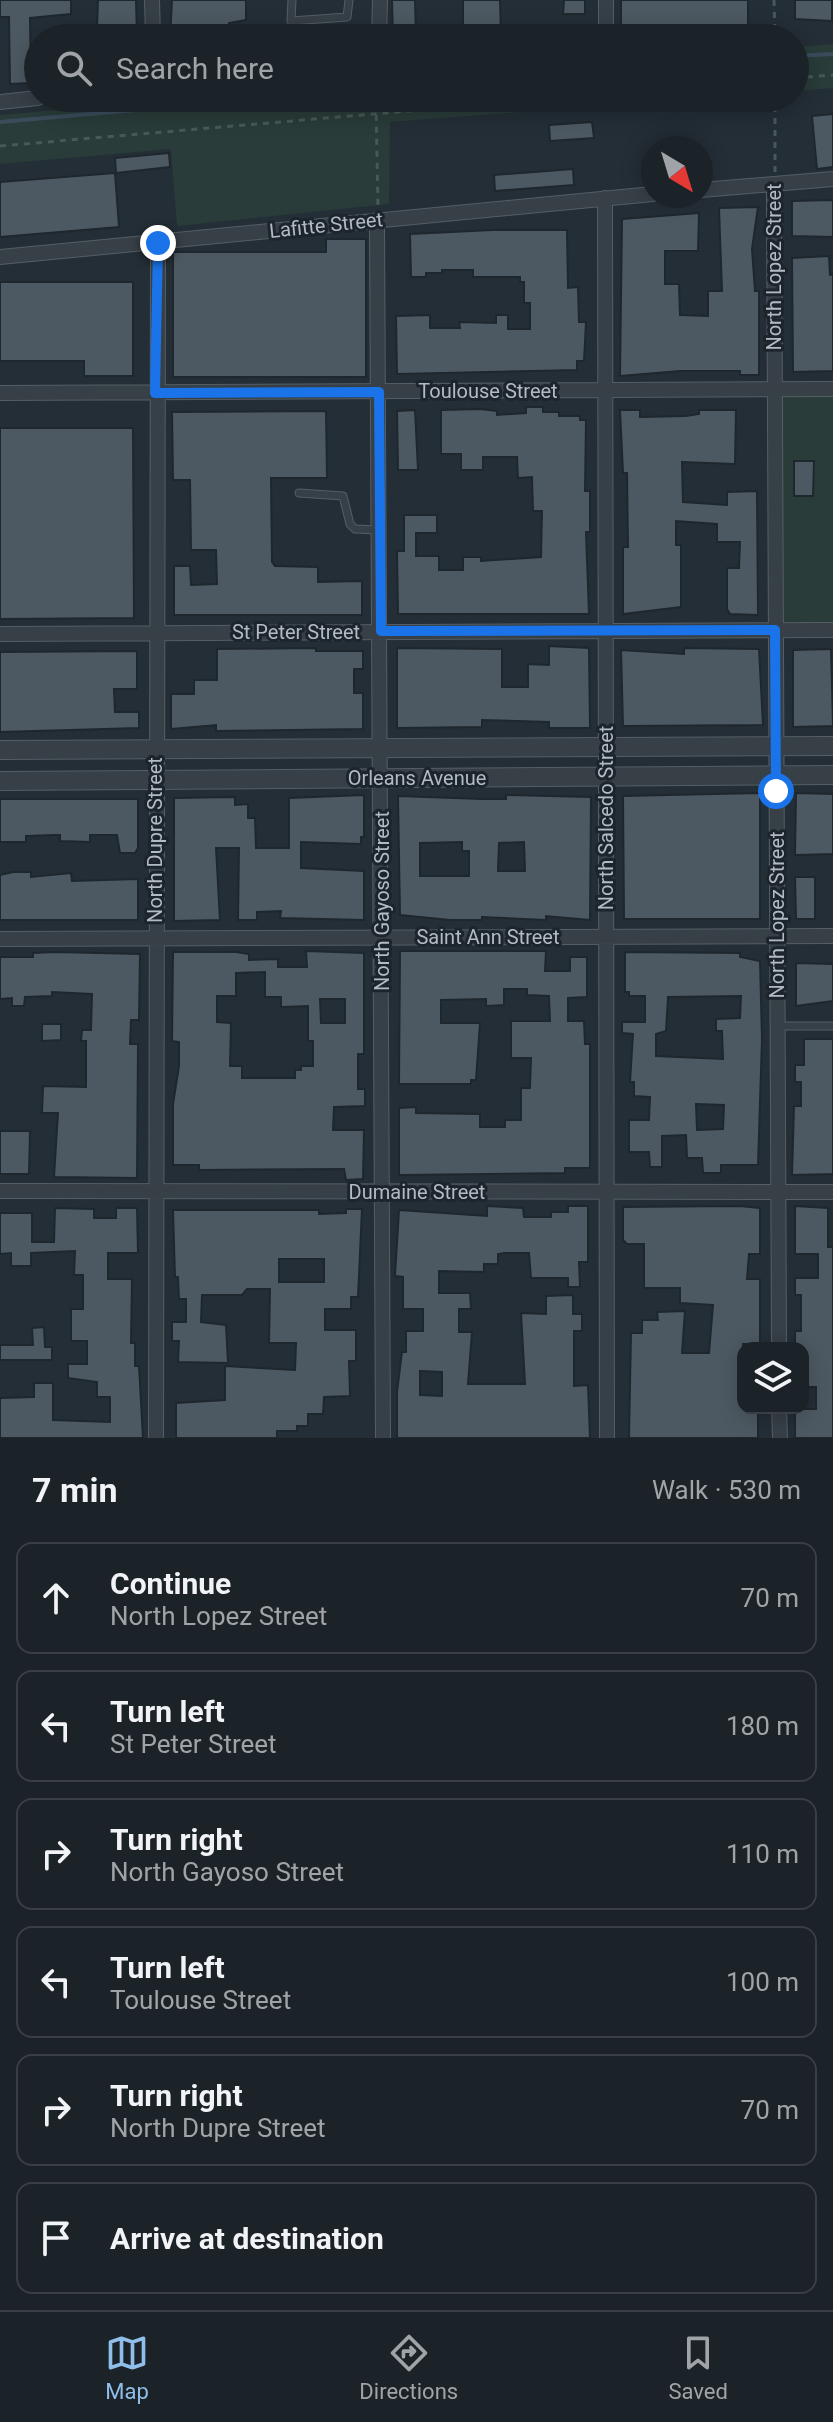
<!DOCTYPE html>
<meta charset="utf-8">
<style>
body{margin:0;font-family:Roboto,sans-serif;background:#282f34;color:#f1f3f6}
.controls{position:absolute;right:24px;bottom:24px;display:grid;overflow:hidden;border-radius:16px;box-shadow:0 4px 20px #0003}
.controls button{width:72px;height:72px;display:grid;place-items:center;padding:0;border:0;border-bottom:2px solid #393f45;background:#1b2228;color:#f1f3f6;font:40px sans-serif}
.compass{position:absolute;left:641px;top:136px;width:72px;height:72px;border-radius:50%;background:#1b2228;box-shadow:0 4px 20px #0003;rotate:142deg}
.stop{position:absolute;width:24px;height:24px;margin:-18px;border:6px solid #1a73e8;border-radius:50%;background:#fff}
.stop.end{background:#1a73e8;border-color:#fff;box-shadow:0 2px 8px #0008}
.list{margin:0;padding:0;list-style:none}
h2{display:flex;justify-content:space-between;align-items:center;height:104px;margin:0;padding:0 32px;font-size:34px}
h2 small{font-size:26px;font-weight:400;color:#a0a4a8}
.list li{display:grid;grid-template-columns:52px 1fr auto;gap:24px;align-items:center;box-sizing:border-box;height:112px;margin:0 16px 16px;padding:0 16px;border:2px solid #393f45;border-radius:16px}
.list b{display:block;font-size:30px;white-space:nowrap}
.list p{margin:0;font-size:26px;white-space:nowrap;color:#a0a4a8}
.list em{font-size:26px;font-style:normal;color:#a0a4a8}
.icon{flex:none;width:44px;height:44px;fill:none;stroke:currentColor;stroke-width:2;stroke-linecap:round;stroke-linejoin:round}
.map{position:relative;flex:none;width:833px;height:1438px;overflow:hidden}
.search{position:absolute;background:#1b2228;box-shadow:0 4px 20px #0003;left:24px;right:24px;top:24px;height:88px;display:flex;align-items:center;gap:20px;box-sizing:border-box;padding:0 28px;border-radius:44px;color:#a0a4a8;font-size:30px}
.sheet{height:872px;background:#1b2228}
nav{display:flex;justify-content:space-around;align-items:center;box-sizing:border-box;height:112px;border-top:2px solid #393f45;background:#1b2228;font-size:22px;color:#a0a4a8}
nav a{display:grid;justify-items:center;gap:4px}
nav .on{color:#90beea}
.map>svg:first-child{display:block}
.green{fill:#293c39}
.lines{fill:none;stroke-linecap:round;stroke-linejoin:round}
.stream{stroke:#3a4c5c;stroke-width:4}
.building{fill:#4d5962;stroke:#1f272e;stroke-width:2;fill-rule:evenodd}
.service-casing{stroke:#555e65;stroke-width:9}
.minor-casing{stroke:#555e65;stroke-width:16}
.tertiary-casing{stroke:#555e65;stroke-width:20}
.path{stroke:#475958;stroke-width:3;stroke-dasharray:6 6;stroke-linecap:butt}
.service{stroke:#374047;stroke-width:7}
.minor{stroke:#374047;stroke-width:14}
.tertiary{stroke:#374047;stroke-width:18}
.route{stroke:#1a73e8;stroke-width:10}
.labels{text-anchor:middle;dominant-baseline:central;stroke-width:6;stroke-linejoin:round;paint-order:stroke}
.street-label{font-size:20px;fill:#b2bbc3;stroke:#1d252c}
</style>
<div class="map">
<svg width="833" height="1438" viewBox="0 0 833 1438">
<rect width="100%" height="100%" fill="#242e36"/>
<!-- green -->
<path class="green" d="M 833,44 L 833,88 L 795,91 L 795,47 Z
M 198,98 L 704,98 L 390,122 L 389,204 L 177,226 L 171,149 L 0,164 L 0,115 Z
M 833,389 L 833,630 L 775,630 L 774,390 Z"/>
<g class="lines">
<!-- stream -->
<path class="stream" d="M 795,56 L 833,54
M 0,122 L 270,98"/>
</g>
<!-- building -->
<path class="building" d="M 0,0 L 71,0 L 71,14 L 30,18 L 31,83 L 10,84 L 9,17 L 0,17 Z
M 98,0 L 136,0 L 137,38 L 115,38 L 115,29 L 97,28 Z
M 172,0 L 246,0 L 246,20 L 229,23 L 229,28 L 209,28 L 209,38 L 170,38 Z
M 392,0 L 415,0 L 416,38 L 393,38 Z
M 463,0 L 500,0 L 501,38 L 481,38 L 481,28 L 463,28 Z
M 564,0 L 585,0 L 585,14 L 563,14 Z
M 621,0 L 748,0 L 748,27 L 728,27 L 728,36 L 663,34 L 663,38 L 621,38 Z
M 795,0 L 832,0 L 832,21 L 795,19 Z
M 833,114 L 833,167 L 817,169 L 812,116 Z
M 592,122 L 594,138 L 550,141 L 549,125 Z
M 169,153 L 170,167 L 116,173 L 115,158 Z
M 573,169 L 574,185 L 495,191 L 494,175 Z
M 115,173 L 119,227 L 0,237 L 0,182 Z
M 833,200 L 833,237 L 792,236 L 792,201 Z
M 758,207 L 752,249 L 755,291 L 759,291 L 759,375 L 740,375 L 740,371 L 680,371 L 620,376 L 622,219 L 699,213 L 698,251 L 665,251 L 665,284 L 679,284 L 680,315 L 708,316 L 708,291 L 722,291 L 719,208 Z
M 493,230 L 567,230 L 568,288 L 578,287 L 579,322 L 586,322 L 584,361 L 577,361 L 577,370 L 397,374 L 396,316 L 430,315 L 430,328 L 460,328 L 459,322 L 496,323 L 496,315 L 508,315 L 508,329 L 530,329 L 530,303 L 524,303 L 524,282 L 520,282 L 520,277 L 473,277 L 473,270 L 442,270 L 442,273 L 426,273 L 426,277 L 411,277 L 410,234 Z
M 326,239 L 366,239 L 366,377 L 173,377 L 173,252 L 326,252 Z
M 829,256 L 830,275 L 833,274 L 833,371 L 793,372 L 792,258 Z
M 0,282 L 133,282 L 133,376 L 84,376 L 84,361 L 0,361 Z
M 526,407 L 543,407 L 543,412 L 559,412 L 559,416 L 580,416 L 580,420 L 586,420 L 585,491 L 590,491 L 590,532 L 586,532 L 589,614 L 398,614 L 397,551 L 404,551 L 404,515 L 437,515 L 437,533 L 416,533 L 416,556 L 439,556 L 439,570 L 463,570 L 463,557 L 481,557 L 481,561 L 541,557 L 542,511 L 533,511 L 532,477 L 518,478 L 517,457 L 483,457 L 483,470 L 461,470 L 461,454 L 441,454 L 441,410 L 480,409 L 497,411 L 497,415 L 526,413 Z
M 415,410 L 418,470 L 398,470 L 397,411 Z
M 620,410 L 640,410 L 640,417 L 686,416 L 699,414 L 699,410 L 736,410 L 735,464 L 682,462 L 683,502 L 727,505 L 727,492 L 757,491 L 758,615 L 730,614 L 727,609 L 727,568 L 739,568 L 740,542 L 717,542 L 717,524 L 676,521 L 676,545 L 681,545 L 681,607 L 623,614 L 623,547 L 628,547 L 627,473 L 623,473 Z
M 326,411 L 327,478 L 271,478 L 272,562 L 275,566 L 318,567 L 318,582 L 362,581 L 362,615 L 174,615 L 174,566 L 190,566 L 191,585 L 217,584 L 216,550 L 191,550 L 190,480 L 173,480 L 172,412 Z
M 0,428 L 133,428 L 134,618 L 0,619 Z
M 794,461 L 814,461 L 813,496 L 794,496 Z
M 549,646 L 589,648 L 590,728 L 549,728 L 549,722 L 482,720 L 482,727 L 397,728 L 397,648 L 502,649 L 502,687 L 528,687 L 528,664 L 549,665 Z
M 316,648 L 316,651 L 363,651 L 363,669 L 354,669 L 354,693 L 363,693 L 363,729 L 216,731 L 216,725 L 171,729 L 171,694 L 194,694 L 194,680 L 217,680 L 217,649 Z
M 684,648 L 759,649 L 763,725 L 623,726 L 621,650 L 684,654 Z
M 831,649 L 833,726 L 793,727 L 793,650 Z
M 137,651 L 137,689 L 114,689 L 115,712 L 139,712 L 139,728 L 0,732 L 0,652 Z
M 760,793 L 760,919 L 624,919 L 623,796 Z
M 796,793 L 833,794 L 833,854 L 795,855 Z
M 364,795 L 364,837 L 361,837 L 361,844 L 301,842 L 301,868 L 364,871 L 364,920 L 280,918 L 281,911 L 257,912 L 257,920 L 238,920 L 239,848 L 216,848 L 220,920 L 174,921 L 174,798 L 235,797 L 235,805 L 248,804 L 248,818 L 255,818 L 256,848 L 289,848 L 289,798 Z
M 506,795 L 591,797 L 590,920 L 546,916 L 546,920 L 482,917 L 482,920 L 450,920 L 400,915 L 398,796 L 481,799 L 506,799 ZM 462,842 L 462,851 L 469,851 L 469,876 L 420,876 L 420,843 ZM 524,842 L 525,871 L 498,871 L 499,843 Z
M 0,799 L 138,799 L 138,848 L 135,853 L 120,853 L 117,835 L 90,835 L 90,842 L 60,841 L 60,835 L 55,835 L 26,836 L 26,842 L 0,842 Z
M 13,872 L 31,872 L 31,877 L 71,873 L 72,881 L 138,879 L 138,920 L 0,920 L 0,875 Z
M 795,877 L 815,877 L 815,919 L 796,919 Z
M 306,951 L 364,953 L 364,1054 L 358,1054 L 358,1089 L 365,1089 L 365,1106 L 334,1107 L 333,1130 L 364,1130 L 363,1179 L 346,1180 L 344,1169 L 199,1170 L 199,1165 L 173,1165 L 173,1104 L 179,1066 L 179,1042 L 172,1041 L 173,952 L 236,952 L 249,954 L 249,960 L 278,959 L 278,967 L 307,967 ZM 265,972 L 265,997 L 281,997 L 281,1007 L 308,1006 L 308,1041 L 313,1041 L 313,1066 L 301,1066 L 301,1070 L 295,1070 L 295,1078 L 242,1078 L 242,1066 L 230,1066 L 231,1023 L 217,1022 L 217,996 L 236,996 L 236,973 ZM 320,999 L 345,999 L 345,1023 L 321,1023 Z
M 400,951 L 546,951 L 545,971 L 570,971 L 570,957 L 587,957 L 587,997 L 568,998 L 568,1021 L 584,1021 L 585,1044 L 590,1044 L 590,1168 L 565,1168 L 565,1173 L 399,1175 L 399,1108 L 416,1107 L 416,1113 L 480,1114 L 480,1127 L 505,1127 L 505,1120 L 521,1120 L 521,1088 L 530,1088 L 531,1058 L 511,1058 L 511,1021 L 550,1021 L 549,996 L 527,995 L 527,989 L 504,989 L 504,1005 L 486,1006 L 486,999 L 441,1000 L 441,1023 L 480,1023 L 476,1080 L 471,1080 L 471,1084 L 399,1084 Z
M 54,952 L 140,954 L 139,1020 L 131,1020 L 130,1044 L 138,1044 L 137,1178 L 54,1177 L 58,1113 L 42,1113 L 43,1086 L 86,1087 L 86,1041 L 81,1041 L 82,1030 L 91,1030 L 92,994 L 52,992 L 52,996 L 25,997 L 24,1006 L 12,1006 L 12,998 L 0,999 L 0,957 L 33,957 L 33,953 Z
M 625,952 L 740,953 L 740,957 L 760,961 L 762,1039 L 758,1165 L 721,1165 L 721,1173 L 703,1173 L 702,1158 L 687,1158 L 686,1135 L 662,1136 L 662,1167 L 650,1167 L 649,1152 L 629,1152 L 629,1120 L 649,1120 L 650,1097 L 634,1096 L 634,1082 L 630,1082 L 633,1034 L 622,1033 L 622,1022 L 645,1022 L 645,996 L 629,996 L 629,992 L 625,992 ZM 741,996 L 740,1018 L 716,1019 L 716,1031 L 722,1031 L 723,1059 L 656,1056 L 656,1034 L 666,1031 L 668,997 ZM 696,1104 L 724,1105 L 723,1129 L 697,1130 Z
M 796,963 L 833,964 L 833,1001 L 796,1006 Z
M 42,1024 L 61,1024 L 61,1040 L 42,1041 Z
M 804,1039 L 833,1039 L 833,1174 L 792,1175 L 794,1106 L 801,1106 L 801,1082 L 795,1082 L 795,1065 L 804,1065 Z
M 0,1131 L 30,1131 L 29,1174 L 0,1174 Z
M 487,1206 L 523,1208 L 524,1217 L 551,1217 L 551,1212 L 568,1212 L 568,1206 L 588,1206 L 588,1262 L 579,1262 L 580,1287 L 568,1287 L 568,1278 L 531,1278 L 529,1253 L 504,1253 L 498,1254 L 498,1264 L 484,1264 L 484,1272 L 439,1271 L 439,1293 L 470,1293 L 471,1309 L 459,1309 L 459,1332 L 472,1332 L 468,1384 L 525,1384 L 521,1313 L 546,1314 L 546,1296 L 573,1295 L 573,1314 L 582,1314 L 582,1331 L 574,1331 L 574,1386 L 588,1385 L 590,1438 L 397,1438 L 397,1392 L 402,1352 L 406,1352 L 406,1331 L 423,1331 L 423,1309 L 403,1309 L 403,1277 L 395,1276 L 399,1210 L 487,1216 ZM 420,1371 L 442,1372 L 442,1396 L 420,1395 Z
M 739,1206 L 760,1208 L 760,1254 L 749,1254 L 747,1279 L 760,1279 L 760,1344 L 743,1344 L 743,1408 L 758,1408 L 758,1438 L 629,1438 L 631,1333 L 642,1333 L 642,1320 L 658,1320 L 657,1312 L 685,1311 L 682,1353 L 709,1353 L 713,1305 L 680,1303 L 680,1288 L 644,1288 L 644,1244 L 627,1244 L 623,1240 L 623,1207 Z
M 795,1206 L 828,1208 L 828,1247 L 833,1247 L 833,1438 L 795,1438 L 795,1409 L 816,1409 L 816,1387 L 803,1387 L 803,1348 L 795,1348 L 795,1331 L 801,1331 L 801,1295 L 795,1295 L 795,1278 L 818,1278 L 818,1254 L 795,1254 Z
M 55,1208 L 94,1209 L 94,1218 L 116,1218 L 116,1208 L 137,1208 L 138,1253 L 108,1253 L 108,1279 L 132,1279 L 131,1343 L 135,1343 L 135,1366 L 139,1366 L 143,1438 L 0,1438 L 0,1398 L 34,1397 L 34,1383 L 53,1383 L 53,1420 L 110,1422 L 110,1397 L 97,1397 L 97,1382 L 68,1378 L 68,1364 L 87,1364 L 87,1341 L 71,1341 L 71,1309 L 83,1309 L 83,1275 L 74,1275 L 75,1251 L 31,1253 L 31,1266 L 11,1266 L 11,1253 L 0,1254 L 0,1213 L 32,1213 L 32,1242 L 54,1242 Z
M 346,1209 L 362,1209 L 358,1297 L 351,1297 L 351,1309 L 325,1309 L 325,1330 L 356,1330 L 356,1361 L 349,1361 L 350,1396 L 324,1397 L 323,1414 L 308,1414 L 308,1426 L 297,1426 L 297,1431 L 277,1431 L 277,1438 L 176,1438 L 176,1403 L 225,1400 L 225,1366 L 295,1370 L 296,1343 L 269,1343 L 270,1289 L 247,1289 L 242,1295 L 202,1295 L 201,1322 L 226,1325 L 228,1363 L 178,1362 L 179,1341 L 172,1341 L 172,1322 L 186,1322 L 186,1299 L 179,1299 L 178,1277 L 175,1277 L 173,1210 L 319,1210 L 319,1214 L 346,1213 ZM 279,1259 L 324,1259 L 324,1282 L 279,1282 Z
M 44,1327 L 45,1347 L 52,1347 L 52,1360 L 0,1360 L 0,1345 L 33,1345 L 32,1328 Z"/>
<g class="lines">
<defs>
<path id="service" d="M 292,0 L 291,21 L 347,17 L 349,0
M 299,493 L 343,496 L 350,524 L 355,529 L 378,530
M 777,1026 L 833,1026"/>
<path id="minor" d="M 152,0 L 153,38
M 606,0 L 606,38
M 379,38 L 380,0
M 0,102 L 38,98
M 774,184 L 779,1348
M 701,190 L 833,179
M 605,198 L 607,1438
M 377,220 L 383,1438
M 0,257 L 653,194
M 0,393 L 833,389
M 0,634 L 833,630
M 0,939 L 833,936
M 0,1191 L 833,1192
M 779,1408 L 780,1438
M 156,1438 L 158,243"/>
<path id="tertiary" d="M 0,750 L 833,746
M 0,781 L 833,775"/>
</defs>
<!-- service casing -->
<use href="#service" class="service-casing"/>
<!-- minor casing -->
<use href="#minor" class="minor-casing"/>
<!-- tertiary casing -->
<use href="#tertiary" class="tertiary-casing"/>
<!-- path -->
<path class="path" d="M 774,0 L 775,38
M 795,78 L 833,75
M 358,98 L 359,106 L 376,104 L 378,208
M 0,146 L 560,98
M 775,172 L 775,98"/>
<!-- service -->
<use href="#service" class="service"/>
<!-- minor -->
<use href="#minor" class="minor"/>
<!-- tertiary -->
<use href="#tertiary" class="tertiary"/>
</g>
<g class="lines">
<!-- route -->
<path class="route" d="M 158,243 L 155,393 L 379,392 L 381,631 L 775,630 L 776,791"/>
</g>
<g class="labels">
<!-- street labels -->
<g class="street-label">
<text transform="translate(326 225) rotate(-6)">Lafitte Street</text>
<text transform="translate(774 267) rotate(-90)">North Lopez Street</text>
<text x="488" y="391">Toulouse Street</text>
<text x="296" y="632">St Peter Street</text>
<text x="417" y="778">Orleans Avenue</text>
<text transform="translate(606 818) rotate(-90)">North Salcedo Street</text>
<text transform="translate(155 840) rotate(-90)">North Dupre Street</text>
<text transform="translate(382 901) rotate(-90)">North Gayoso Street</text>
<text transform="translate(777 915) rotate(-90)">North Lopez Street</text>
<text x="488" y="937">Saint Ann Street</text>
<text x="417" y="1192">Dumaine Street</text>
</g>
</g>
</svg>
<div class="controls">
<button><svg class="icon" aria-label="layers" viewBox="0 0 24 24"><path d="M12 4l9 5-9 5-9-5zM3 14l9 5 9-5"/></svg></button>
</div>
<svg class="compass" viewBox="-18 -18 36 36"><path d="M0-13l5 13h-10z" fill="#e53935"/><path d="M0 13l5-13h-10z" fill="#a0a4a8"/></svg>
<div class="stop" style="left:776px;top:791px"></div>
<div class="stop end" style="left:158px;top:243px"></div>
<div class="search"><svg class="icon" aria-label="search" viewBox="0 0 24 24"><circle cx="10" cy="10" r="6"/><path d="M15 15l6 6"/></svg>Search here</div>
</div>
<section class="sheet">
<h2>7 min<small>Walk · 530 m</small></h2>
<ul class="list">
<li><svg class="icon" aria-label="ahead" viewBox="0 0 24 24"><path d="M12 20V5M6 11l6-6 6 6"/></svg><div><b>Continue</b><p>North Lopez Street</p></div><em>70 m</em></li>
<li><svg class="icon" aria-label="left" viewBox="0 0 24 24"><path d="M17 20v-9H6M10 6l-5 5 5 5"/></svg><div><b>Turn left</b><p>St Peter Street</p></div><em>180 m</em></li>
<li><svg class="icon" aria-label="right" viewBox="0 0 24 24"><path d="M7 20v-9h11M14 6l5 5-5 5"/></svg><div><b>Turn right</b><p>North Gayoso Street</p></div><em>110 m</em></li>
<li><svg class="icon" aria-label="left" viewBox="0 0 24 24"><path d="M17 20v-9H6M10 6l-5 5 5 5"/></svg><div><b>Turn left</b><p>Toulouse Street</p></div><em>100 m</em></li>
<li><svg class="icon" aria-label="right" viewBox="0 0 24 24"><path d="M7 20v-9h11M14 6l5 5-5 5"/></svg><div><b>Turn right</b><p>North Dupre Street</p></div><em>70 m</em></li>
<li><svg class="icon" aria-label="arrive" viewBox="0 0 24 24"><path d="M6 21V4h12l-3 4 3 4H6"/></svg><div><b>Arrive at destination</b></div></li>
</ul>
</section>
<nav>
<a class="on"><svg class="icon" aria-label="map" viewBox="0 0 24 24"><path d="M3 6l6-2 6 2 6-2v14l-6 2-6-2-6 2zM9 4v14M15 6v14"/></svg>Map</a>
<a><svg class="icon" aria-label="directions" viewBox="0 0 24 24"><path d="M12 3l9 9-9 9-9-9zM9 14v-3h6M13 9l2 2-2 2"/></svg>Directions</a>
<a><svg class="icon" aria-label="saved" viewBox="0 0 24 24"><path d="M7 4h10v16l-5-4-5 4z"/></svg>Saved</a>
</nav>
